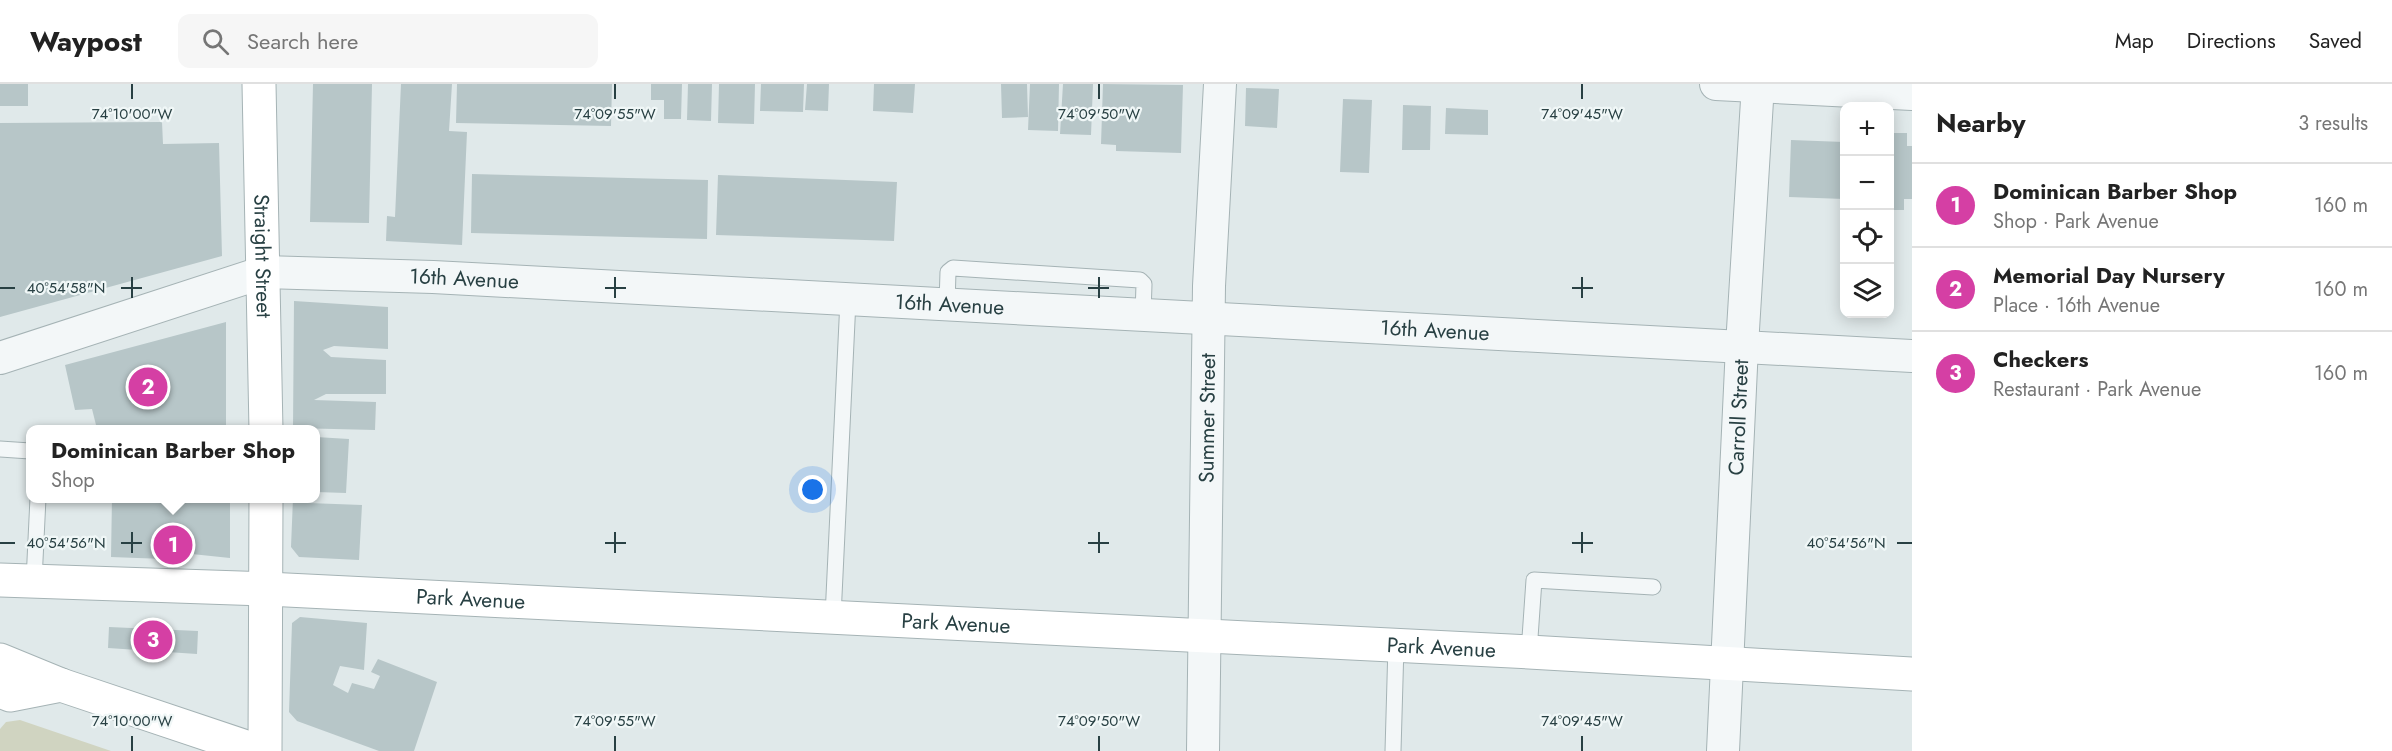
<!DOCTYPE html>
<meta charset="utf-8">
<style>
body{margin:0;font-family:Jost,sans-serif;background:#f6f6f6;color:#222}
.controls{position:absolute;right:18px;top:18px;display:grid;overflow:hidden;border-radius:12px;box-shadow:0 3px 15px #0003}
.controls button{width:54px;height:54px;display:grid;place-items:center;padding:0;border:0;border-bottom:2px solid #e0e0e0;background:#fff;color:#222;font:30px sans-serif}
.you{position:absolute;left:813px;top:406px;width:21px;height:21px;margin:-15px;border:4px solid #fff;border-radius:50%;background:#1a73e8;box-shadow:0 0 0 9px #1a73e833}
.badge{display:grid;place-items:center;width:39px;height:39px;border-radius:50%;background:#d53fa4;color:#fff;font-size:20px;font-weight:700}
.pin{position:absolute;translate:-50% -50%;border:3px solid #fff;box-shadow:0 2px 6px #0006}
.popup{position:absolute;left:26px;top:341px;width:294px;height:78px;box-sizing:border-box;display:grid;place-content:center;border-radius:12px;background:#fff;filter:drop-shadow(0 2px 4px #0005);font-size:20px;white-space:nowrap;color:#767676}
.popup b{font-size:22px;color:#222}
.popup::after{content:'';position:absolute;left:50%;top:100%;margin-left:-12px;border:12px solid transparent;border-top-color:#fff}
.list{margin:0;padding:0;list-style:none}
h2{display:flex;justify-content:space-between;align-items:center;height:78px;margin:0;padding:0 24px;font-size:26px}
h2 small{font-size:20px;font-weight:400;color:#767676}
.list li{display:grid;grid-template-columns:39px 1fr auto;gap:18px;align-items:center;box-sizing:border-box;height:84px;padding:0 24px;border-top:2px solid #e0e0e0}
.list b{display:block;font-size:22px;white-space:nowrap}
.list p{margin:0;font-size:20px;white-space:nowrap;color:#767676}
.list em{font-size:20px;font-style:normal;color:#767676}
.icon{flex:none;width:33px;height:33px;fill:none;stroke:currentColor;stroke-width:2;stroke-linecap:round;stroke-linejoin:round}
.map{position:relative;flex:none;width:1912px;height:667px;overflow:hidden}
header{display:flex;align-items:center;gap:36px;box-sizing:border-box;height:84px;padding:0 30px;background:#fff;border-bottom:2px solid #e0e0e0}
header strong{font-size:28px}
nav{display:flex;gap:33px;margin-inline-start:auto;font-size:21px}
.search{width:420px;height:54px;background:#f6f6f6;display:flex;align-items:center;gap:15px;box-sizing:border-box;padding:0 21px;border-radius:12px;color:#767676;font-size:22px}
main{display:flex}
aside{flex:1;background:#fff}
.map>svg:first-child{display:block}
.green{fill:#d0d4c1}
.building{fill:#b7c6c8}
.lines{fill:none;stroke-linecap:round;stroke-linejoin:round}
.lane-casing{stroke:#a5b3b5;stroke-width:17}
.street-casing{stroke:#a5b3b5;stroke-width:34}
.secondary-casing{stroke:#a5b3b5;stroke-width:35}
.lane{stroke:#f3f7f8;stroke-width:15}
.street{stroke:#f3f7f8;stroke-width:32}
.secondary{stroke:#fff;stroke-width:33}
.ticks{fill:none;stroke:#284043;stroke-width:2}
.labels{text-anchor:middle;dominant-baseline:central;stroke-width:4.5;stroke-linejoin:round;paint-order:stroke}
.street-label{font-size:21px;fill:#284043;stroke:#f0f7f7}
.ticks-label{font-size:15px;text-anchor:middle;fill:#284043;stroke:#f0f7f7;stroke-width:4.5;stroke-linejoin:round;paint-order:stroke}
</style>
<header>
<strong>Waypost</strong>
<div class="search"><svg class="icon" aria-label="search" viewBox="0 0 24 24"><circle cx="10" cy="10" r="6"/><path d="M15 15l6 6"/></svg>Search here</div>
<nav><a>Map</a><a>Directions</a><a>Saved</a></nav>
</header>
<main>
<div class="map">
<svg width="1912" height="667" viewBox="0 0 1912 667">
<rect width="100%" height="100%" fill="#e0e9ea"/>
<!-- green -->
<path class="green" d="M 20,636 L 111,667 L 0,667 L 0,645 L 6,638 Z"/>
<!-- building -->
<path class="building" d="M 0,0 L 28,0 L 28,22 L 0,22 Z
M 313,0 L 372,0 L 369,139 L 310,138 Z
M 401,0 L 452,0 L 449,47 L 467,48 L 462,161 L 386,157 L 387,132 L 395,133 Z
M 457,0 L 612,0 L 611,42 L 456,39 Z
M 651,0 L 682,0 L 681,35 L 664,35 L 664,16 L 651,16 Z
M 688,0 L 712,0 L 711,37 L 687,36 Z
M 719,0 L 755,0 L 754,40 L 718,39 Z
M 761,0 L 804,0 L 803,28 L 760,27 Z
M 807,0 L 829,0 L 828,27 L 805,26 Z
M 874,0 L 915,0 L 913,29 L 873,27 Z
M 1001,0 L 1027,0 L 1028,33 L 1002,34 Z
M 1030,0 L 1059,0 L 1058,47 L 1028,46 Z
M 1063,0 L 1093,0 L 1091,51 L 1060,50 Z
M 1103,0 L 1183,1 L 1181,69 L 1116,67 L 1116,61 L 1101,60 Z
M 1246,4 L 1279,5 L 1277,44 L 1245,42 Z
M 1343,15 L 1372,16 L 1369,89 L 1340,88 Z
M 1403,21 L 1431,22 L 1430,66 L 1402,66 Z
M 1446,24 L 1488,26 L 1488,51 L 1445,50 Z
M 162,38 L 163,60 L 219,59 L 222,172 L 0,233 L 0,39 Z
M 1890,49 L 1907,49 L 1907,62 L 1912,62 L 1912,115 L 1904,115 L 1904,126 L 1890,126 Z
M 1791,56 L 1844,58 L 1844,115 L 1789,113 Z
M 472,90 L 708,96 L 707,155 L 471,149 Z
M 718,91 L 897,98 L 894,157 L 716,151 Z
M 294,217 L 388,223 L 388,265 L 334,262 L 323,266 L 331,273 L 386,276 L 386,310 L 326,310 L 314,316 L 376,318 L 375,346 L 293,344 Z
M 226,238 L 226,346 L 96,341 L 92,325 L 75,326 L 65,281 Z
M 316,353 L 349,355 L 346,409 L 316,408 Z
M 112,414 L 230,414 L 230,474 L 163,467 L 164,475 L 111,473 Z
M 293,414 L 309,414 L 309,419 L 362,421 L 359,476 L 299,473 L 291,463 Z
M 300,533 L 367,539 L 364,586 L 340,582 L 333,601 L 348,609 L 352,599 L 374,605 L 380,592 L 371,588 L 378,575 L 437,598 L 414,667 L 379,667 L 297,637 L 289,628 L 292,539 Z
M 109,543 L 198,547 L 197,570 L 108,564 Z"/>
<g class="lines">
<defs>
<path id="lane" d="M 947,220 L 948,188 L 953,184 L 1140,196 L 1144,200 L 1143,231
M 0,365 L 30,367
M 34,497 L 38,414
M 833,533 L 848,216
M 1529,568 L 1534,496 L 1653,503
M 1393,667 L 1396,561"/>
<g id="street">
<path d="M 1716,0 L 1912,10"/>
<path id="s1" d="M 0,274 L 264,188 L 433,193 L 1912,272"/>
<path id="s2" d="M 1203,667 L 1209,202 L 1220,0"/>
<path id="s3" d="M 1723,667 L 1742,262 L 1758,0"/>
</g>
<g id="secondary">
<path id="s4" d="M 259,0 L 266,346"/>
<path id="s5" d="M 0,496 L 267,505 L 1529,568 L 1912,590"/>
<path d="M 0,576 L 61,601 L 258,667"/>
<path d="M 0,607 L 10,611 L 61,601"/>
<path d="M 265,667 L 266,414"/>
</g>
</defs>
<!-- lane casing -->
<use href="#lane" class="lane-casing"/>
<!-- street casing -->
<use href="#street" class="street-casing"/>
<!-- secondary casing -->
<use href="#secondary" class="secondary-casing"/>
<!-- lane -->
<use href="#lane" class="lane"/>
<!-- street -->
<use href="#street" class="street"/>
<!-- secondary -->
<use href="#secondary" class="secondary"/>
</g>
<!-- ticks -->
<path class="ticks" d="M 132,0 L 132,15M 615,0 L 615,15M 1099,0 L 1099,15M 1582,0 L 1582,15M 132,193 L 132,214M 615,193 L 615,214M 1099,193 L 1099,214M 1582,193 L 1582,214M 0,204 L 15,204M 121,204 L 142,204M 605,204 L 626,204M 1088,204 L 1109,204M 1572,204 L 1593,204M 132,448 L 132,469M 615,448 L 615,469M 1099,448 L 1099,469M 1582,448 L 1582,469M 0,459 L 15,459M 121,459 L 142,459M 605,459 L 626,459M 1088,459 L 1109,459M 1572,459 L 1593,459M 1897,459 L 1912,459M 132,652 L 132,667M 615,652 L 615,667M 1099,652 L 1099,667M 1582,652 L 1582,667"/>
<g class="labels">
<!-- street labels -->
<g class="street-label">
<text stroke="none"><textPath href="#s4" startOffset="172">Straight Street</textPath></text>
<text stroke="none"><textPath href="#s1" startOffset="478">16th Avenue</textPath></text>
<text stroke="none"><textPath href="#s1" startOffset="964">16th Avenue</textPath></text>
<text stroke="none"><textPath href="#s1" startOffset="1450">16th Avenue</textPath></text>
<text stroke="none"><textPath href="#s2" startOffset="333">Summer Street</textPath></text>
<text stroke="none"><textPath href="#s3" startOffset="334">Carroll Street</textPath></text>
<text stroke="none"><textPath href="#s5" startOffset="471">Park Avenue</textPath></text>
<text stroke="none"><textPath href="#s5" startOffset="957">Park Avenue</textPath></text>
<text stroke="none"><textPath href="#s5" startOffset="1443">Park Avenue</textPath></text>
</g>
</g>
<g class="ticks-label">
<text x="132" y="35">74°10'00"W</text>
<text x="615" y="35">74°09'55"W</text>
<text x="1099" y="35">74°09'50"W</text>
<text x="1582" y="35">74°09'45"W</text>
<text x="66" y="209">40°54'58"N</text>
<text x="66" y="464">40°54'56"N</text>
<text x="1846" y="464">40°54'56"N</text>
<text x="132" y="642">74°10'00"W</text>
<text x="615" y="642">74°09'55"W</text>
<text x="1099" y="642">74°09'50"W</text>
<text x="1582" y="642">74°09'45"W</text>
</g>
</svg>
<div class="controls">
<button>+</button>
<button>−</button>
<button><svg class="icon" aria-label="locate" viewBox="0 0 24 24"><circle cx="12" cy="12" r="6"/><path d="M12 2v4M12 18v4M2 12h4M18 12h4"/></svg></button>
<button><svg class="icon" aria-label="layers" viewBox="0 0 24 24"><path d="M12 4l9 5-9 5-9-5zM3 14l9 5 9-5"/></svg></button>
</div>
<div class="you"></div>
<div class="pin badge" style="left:173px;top:461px">1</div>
<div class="popup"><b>Dominican Barber Shop</b>Shop</div>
<div class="pin badge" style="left:148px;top:303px">2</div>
<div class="pin badge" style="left:153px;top:556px">3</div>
</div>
<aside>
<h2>Nearby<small>3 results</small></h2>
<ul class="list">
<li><span class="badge">1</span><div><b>Dominican Barber Shop</b><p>Shop · Park Avenue</p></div><em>160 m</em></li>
<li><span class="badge">2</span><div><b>Memorial Day Nursery</b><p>Place · 16th Avenue</p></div><em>160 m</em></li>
<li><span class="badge">3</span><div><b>Checkers</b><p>Restaurant · Park Avenue</p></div><em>160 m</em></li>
</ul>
</aside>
</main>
